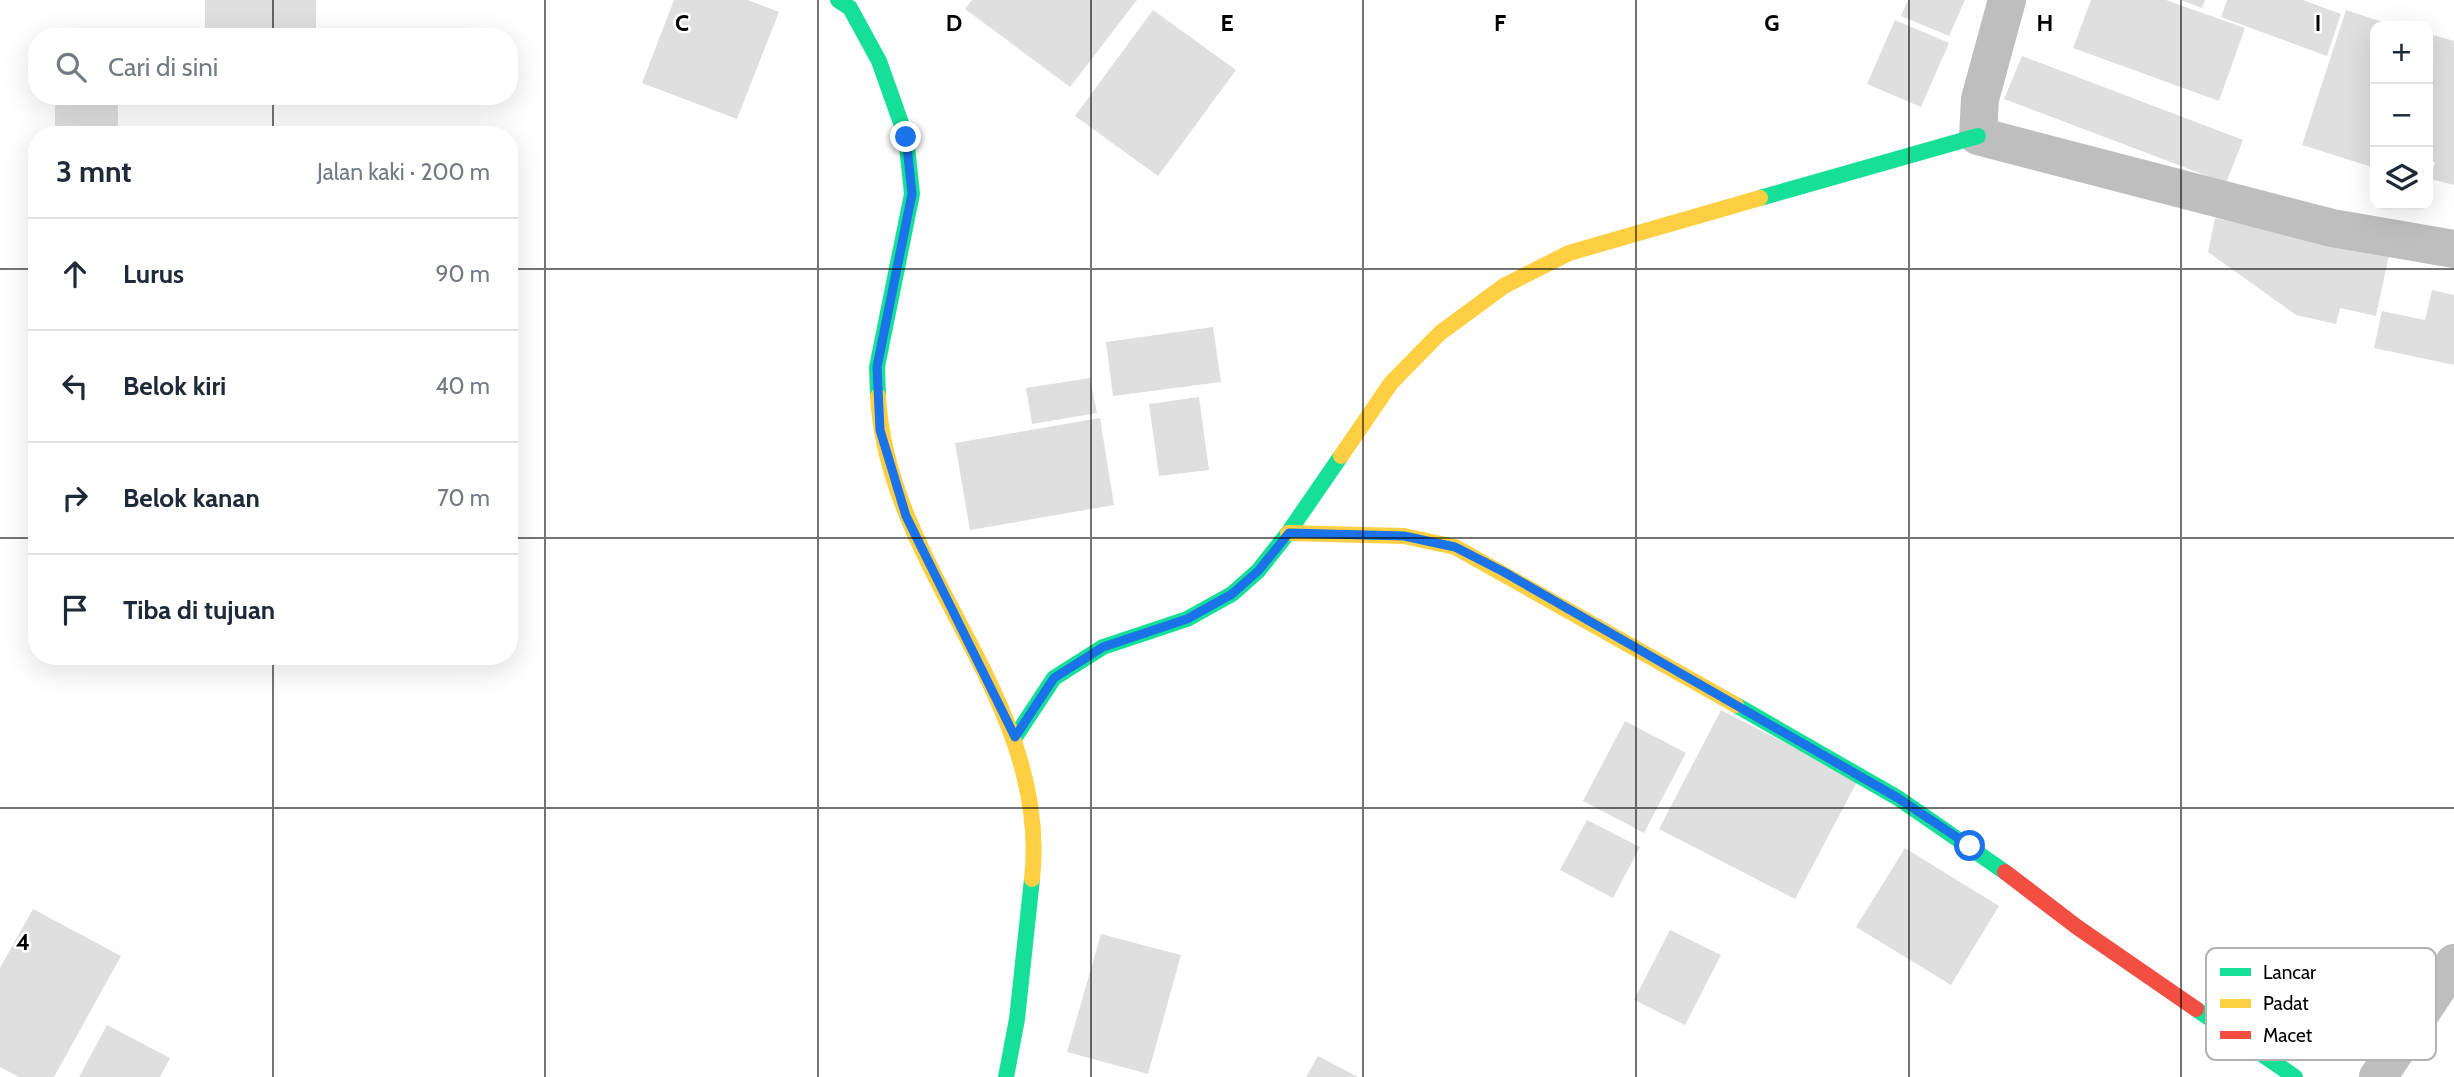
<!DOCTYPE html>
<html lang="id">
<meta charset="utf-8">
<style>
body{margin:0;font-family:Cabin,sans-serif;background:#f2f2f3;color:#1f2937}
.controls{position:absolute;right:21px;top:21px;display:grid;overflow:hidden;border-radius:14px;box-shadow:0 7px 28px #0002}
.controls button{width:63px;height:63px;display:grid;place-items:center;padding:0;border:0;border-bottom:2px solid #e0e1e3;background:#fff;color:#1f2937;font:35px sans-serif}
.stop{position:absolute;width:21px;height:21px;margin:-16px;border:5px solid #1a73e8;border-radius:50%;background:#fff}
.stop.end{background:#1a73e8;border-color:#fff;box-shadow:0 2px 7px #0008}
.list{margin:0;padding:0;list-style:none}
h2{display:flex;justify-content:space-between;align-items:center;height:91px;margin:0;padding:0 28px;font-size:30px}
h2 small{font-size:23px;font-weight:400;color:#747a83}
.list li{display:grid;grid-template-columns:46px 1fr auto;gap:21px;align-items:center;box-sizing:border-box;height:112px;padding:0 28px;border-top:2px solid #e0e1e3}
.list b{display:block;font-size:26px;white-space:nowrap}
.list em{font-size:23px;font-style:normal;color:#747a83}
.icon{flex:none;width:38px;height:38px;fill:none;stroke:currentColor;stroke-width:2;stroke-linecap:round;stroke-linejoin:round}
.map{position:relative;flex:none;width:2454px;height:1077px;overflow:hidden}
.search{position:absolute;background:#fff;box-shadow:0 7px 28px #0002;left:28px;top:28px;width:490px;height:77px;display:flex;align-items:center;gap:18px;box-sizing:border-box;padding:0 24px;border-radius:28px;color:#747a83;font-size:26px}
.panel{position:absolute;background:#fff;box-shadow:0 7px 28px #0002;left:28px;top:126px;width:490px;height:539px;border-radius:28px}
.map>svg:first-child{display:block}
.building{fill:#dfdfdf}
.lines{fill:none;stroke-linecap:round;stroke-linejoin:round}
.street{stroke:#bebebe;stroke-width:38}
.fast{stroke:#16e098;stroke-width:16}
.slow{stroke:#ffcf43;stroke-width:16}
.jam{stroke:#f24e42;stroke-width:16}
.route{stroke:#1a73e8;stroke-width:9}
.grid{fill:none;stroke:#000;stroke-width:2;stroke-opacity:0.55}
.key{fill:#fff;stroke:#b2b2b2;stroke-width:2}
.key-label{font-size:19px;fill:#000}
.grid-label{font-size:23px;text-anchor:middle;font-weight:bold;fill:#000;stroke:#fff;stroke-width:5;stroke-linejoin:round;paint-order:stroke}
</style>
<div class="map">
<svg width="2454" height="1077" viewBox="0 0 2454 1077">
<rect width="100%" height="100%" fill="#fff"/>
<!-- building -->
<path class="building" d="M 205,0 L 316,0 L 316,37 L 205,37 Z
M 674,0 L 748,0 L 779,12 L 737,119 L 642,83 Z
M 972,0 L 1137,0 L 1070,87 L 965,9 Z
M 1908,0 L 1965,0 L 1949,36 L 1901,16 Z
M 2091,0 L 2166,0 L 2245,28 L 2219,101 L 2073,48 Z
M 2181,0 L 2205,0 L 2202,8 Z
M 2227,0 L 2303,0 L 2341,14 L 2327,56 L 2221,17 Z
M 1153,10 L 1236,70 L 1158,176 L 1075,116 Z
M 2346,10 L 2395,26 L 2375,26 L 2375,168 L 2302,145 Z
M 1895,20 L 1949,43 L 1921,107 L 1867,84 Z
M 2433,35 L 2454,41 L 2454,185 L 2431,179 L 2435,162 L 2428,160 L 2428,55 Z
M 2022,56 L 2243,140 L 2226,183 L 2004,99 Z
M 118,103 L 118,135 L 55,135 L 55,105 Z
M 2215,218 L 2389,255 L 2376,316 L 2340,308 L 2336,324 L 2296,315 L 2208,252 Z
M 2432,290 L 2454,295 L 2454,365 L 2374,348 L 2382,311 L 2425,320 Z
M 1213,327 L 1221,382 L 1113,396 L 1106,342 Z
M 1090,378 L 1097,413 L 1032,424 L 1026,388 Z
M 1199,397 L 1209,470 L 1159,476 L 1149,404 Z
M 1100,418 L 1114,505 L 970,530 L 955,443 Z
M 1721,710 L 1858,780 L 1795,899 L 1659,829 Z
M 1625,721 L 1686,753 L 1644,833 L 1583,801 Z
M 1587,820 L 1640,847 L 1613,898 L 1560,870 Z
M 1905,848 L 1999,906 L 1951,985 L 1856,927 Z
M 33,909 L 121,956 L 54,1077 L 19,1077 L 0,1067 L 0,968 Z
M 1670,930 L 1721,955 L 1685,1025 L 1634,1000 Z
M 1101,934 L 1181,955 L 1148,1074 L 1067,1052 Z
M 107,1025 L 170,1058 L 160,1077 L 79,1077 Z
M 1318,1056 L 1358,1077 L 1306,1077 Z"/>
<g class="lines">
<!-- street -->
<path class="street" d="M 2007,0 L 1980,99 L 1978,136 L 2332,228 L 2454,249
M 2378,1077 L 2454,963"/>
<!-- fast -->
<path class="fast" d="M 838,0 L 850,8 L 879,61 L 906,137 L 912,194 L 877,367 L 878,396
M 1760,198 L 1978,136
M 1736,705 L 1898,798 L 2005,872
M 1015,737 L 1054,678 L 1103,647 L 1187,619 L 1232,594 L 1258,571 L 1288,533 L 1341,456
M 2196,1009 L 2295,1077
M 1006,1077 L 1017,1019 L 1032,879"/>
<!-- slow -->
<path class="slow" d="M 878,396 C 887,570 1052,700 1032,879
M 1341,456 L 1391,383 L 1440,333 L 1504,286 L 1569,253 L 1760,198
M 1288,533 L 1404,536 L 1455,547 L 1736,705"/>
<!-- jam -->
<path class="jam" d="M 2005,872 L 2077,927 L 2196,1009"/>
</g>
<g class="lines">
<!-- route -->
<path class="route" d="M 906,137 L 912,194 L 877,367 L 880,430 L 906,516 L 1015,737 L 1054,678 L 1103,647 L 1187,619 L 1232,594 L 1258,571 L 1289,533 L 1404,536 L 1455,547 L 1504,572 L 1898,798 L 1970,846"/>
</g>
<!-- grid -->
<path class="grid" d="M 273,0 L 273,37M 545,0 L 545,1077M 818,0 L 818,1077M 1091,0 L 1091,1077M 1363,0 L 1363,1077M 1636,0 L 1636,1077M 1909,0 L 1909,1077M 2181,0 L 2181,1077M 273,96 L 273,135M 0,269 L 37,269M 509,269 L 2454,269M 0,538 L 37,538M 509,538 L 2454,538M 273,656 L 273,1077M 0,808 L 2454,808"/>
<!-- legend -->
<rect x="2206" y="948" width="230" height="112" rx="10" class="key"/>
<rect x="2220" y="968" width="31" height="8" fill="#16e098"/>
<rect x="2220" y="999" width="31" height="9" fill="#ffcf43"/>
<rect x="2220" y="1031" width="31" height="8" fill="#f24e42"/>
<g class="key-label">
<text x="2263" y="979">Lancar</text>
<text x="2263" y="1010">Padat</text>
<text x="2263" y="1042">Macet</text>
</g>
<g class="grid-label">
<text x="682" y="31">C</text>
<text x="954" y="31">D</text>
<text x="1227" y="31">E</text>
<text x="1500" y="31">F</text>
<text x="1772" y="31">G</text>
<text x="2045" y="31">H</text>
<text x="2318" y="31">I</text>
<text x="23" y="950">4</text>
</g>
</svg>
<div class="controls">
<button>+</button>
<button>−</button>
<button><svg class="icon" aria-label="layers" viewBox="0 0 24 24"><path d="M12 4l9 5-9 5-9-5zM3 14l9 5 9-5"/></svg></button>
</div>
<div class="stop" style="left:1970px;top:846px"></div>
<div class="stop end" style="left:906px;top:137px"></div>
<div class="search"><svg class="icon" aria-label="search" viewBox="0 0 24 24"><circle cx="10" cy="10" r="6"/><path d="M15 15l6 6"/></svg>Cari di sini</div>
<section class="panel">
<h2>3 mnt<small>Jalan kaki · 200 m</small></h2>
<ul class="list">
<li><svg class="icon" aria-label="ahead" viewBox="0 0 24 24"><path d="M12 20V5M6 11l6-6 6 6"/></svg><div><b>Lurus</b></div><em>90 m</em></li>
<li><svg class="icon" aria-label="left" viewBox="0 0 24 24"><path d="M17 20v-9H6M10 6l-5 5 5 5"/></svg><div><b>Belok kiri</b></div><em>40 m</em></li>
<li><svg class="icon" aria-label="right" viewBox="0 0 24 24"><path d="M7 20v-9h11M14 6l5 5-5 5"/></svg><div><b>Belok kanan</b></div><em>70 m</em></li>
<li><svg class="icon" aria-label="arrive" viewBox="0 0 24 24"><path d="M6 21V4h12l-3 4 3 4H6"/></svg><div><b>Tiba di tujuan</b></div></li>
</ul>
</section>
</div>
